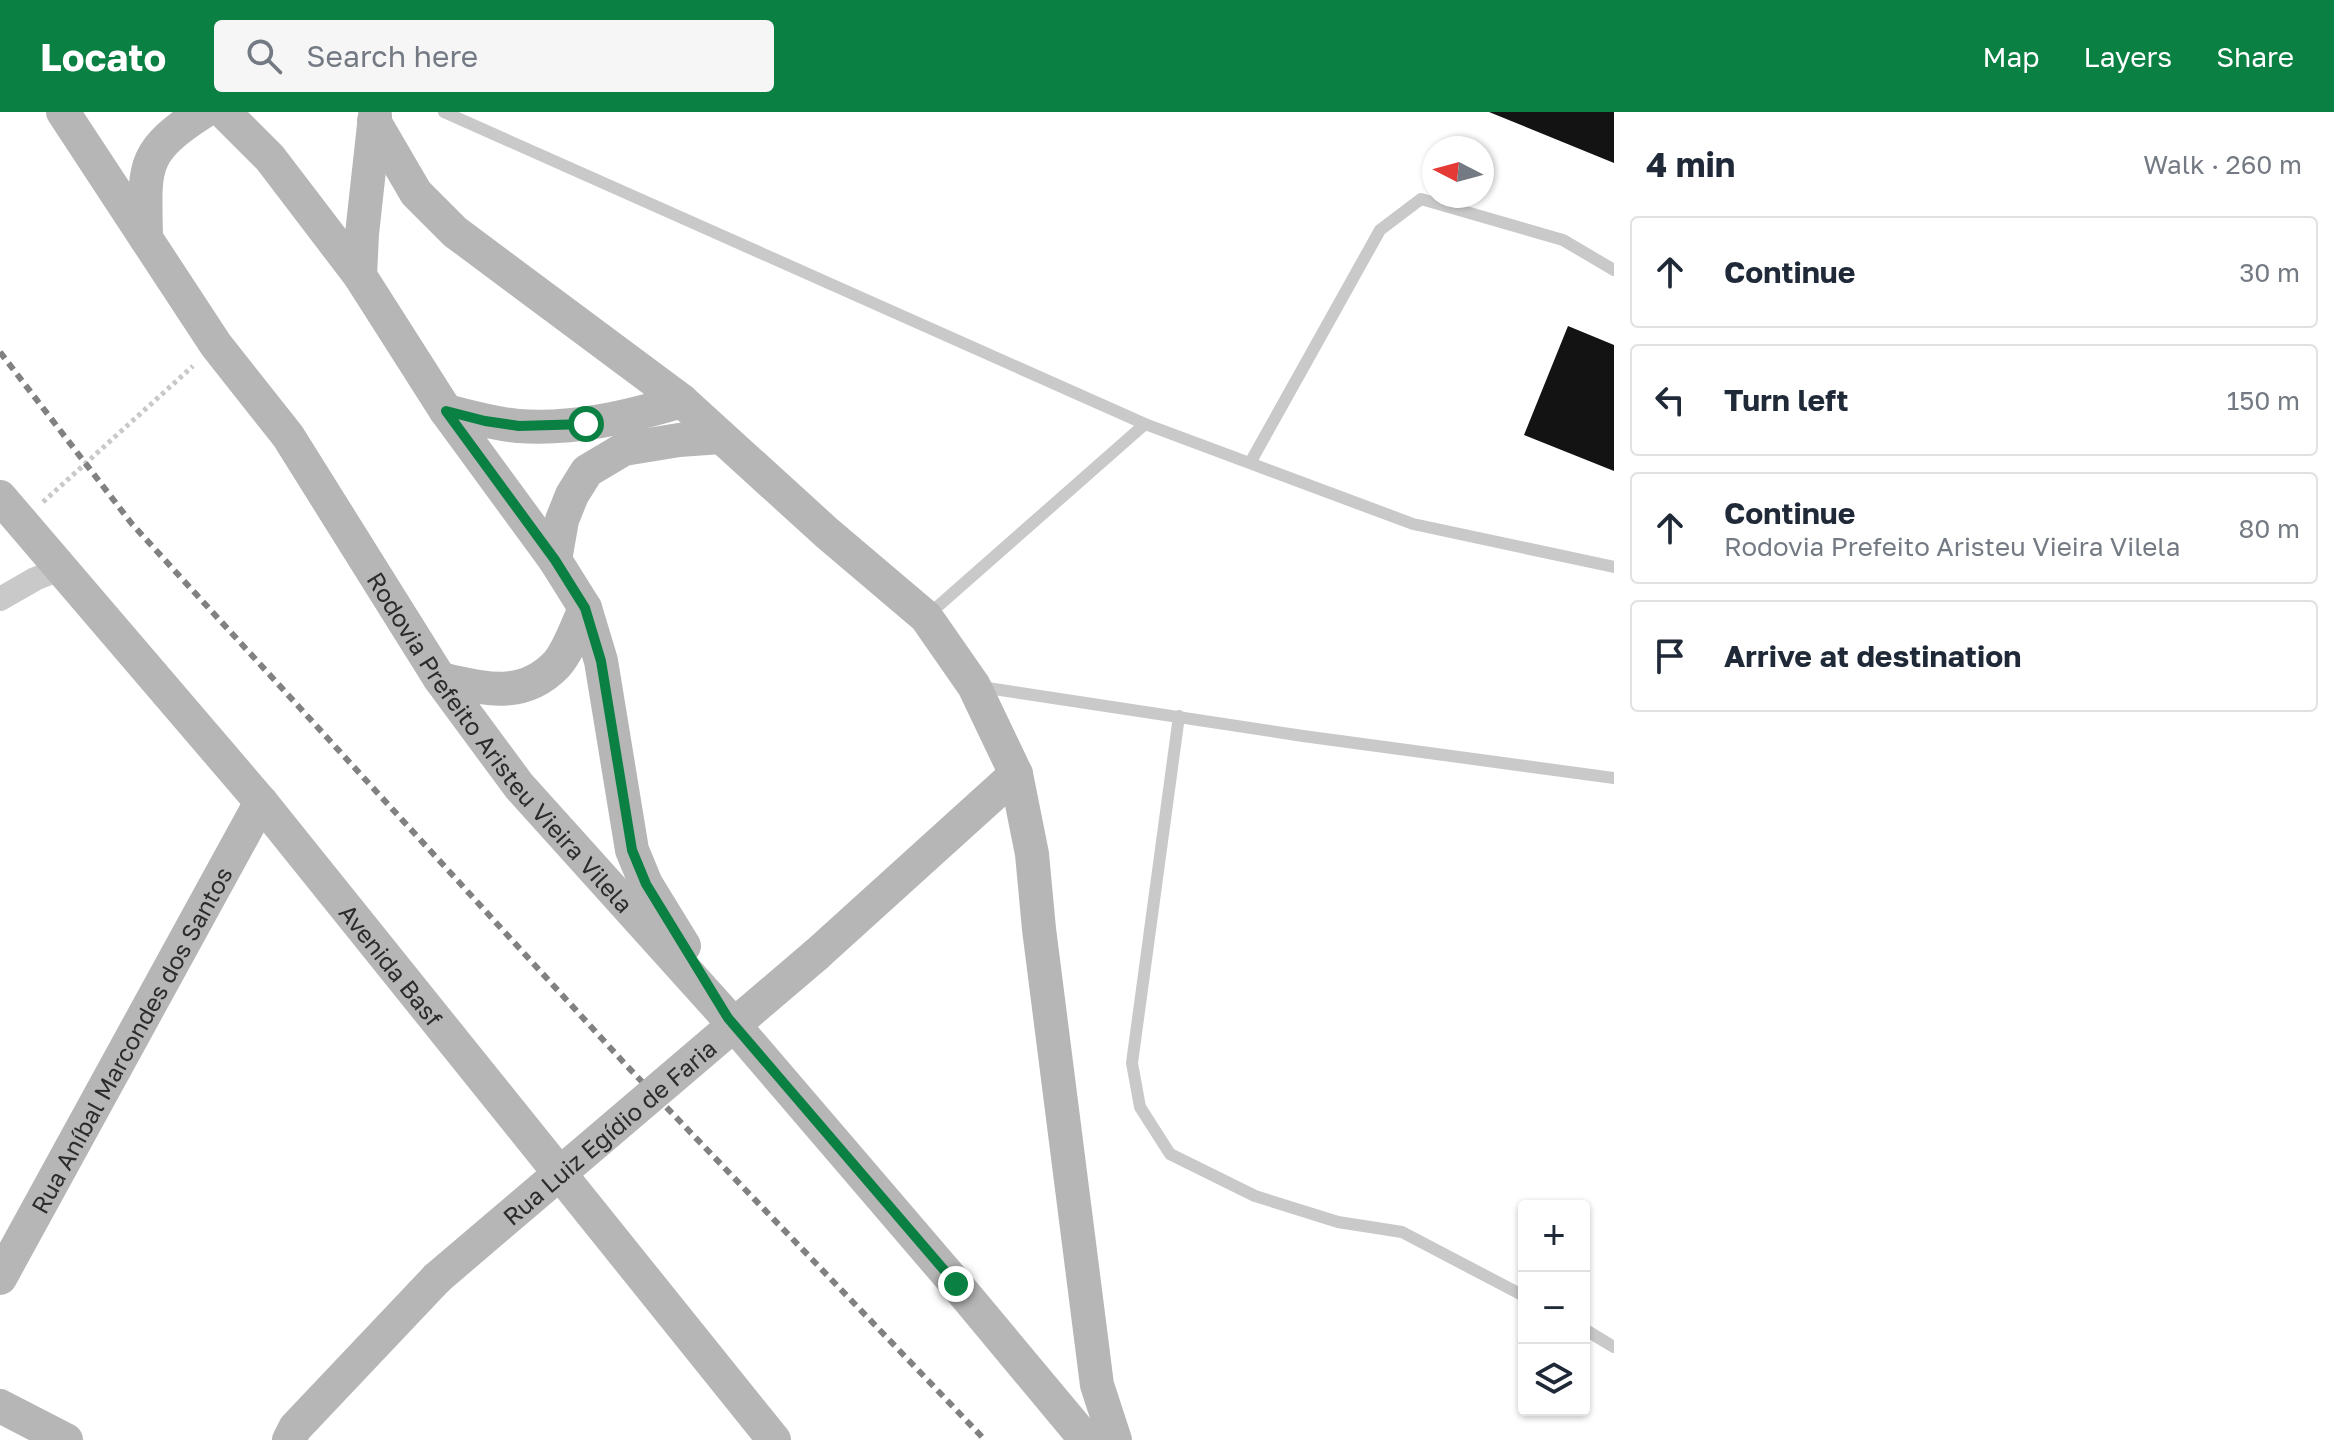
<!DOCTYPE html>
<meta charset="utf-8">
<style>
body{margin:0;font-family:"Golos Text",sans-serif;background:#f6f6f7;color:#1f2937}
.controls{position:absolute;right:24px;bottom:24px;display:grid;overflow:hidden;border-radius:8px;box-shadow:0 2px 6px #0004}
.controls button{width:72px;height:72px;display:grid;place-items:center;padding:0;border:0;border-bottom:2px solid #e0e1e3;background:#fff;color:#1f2937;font:40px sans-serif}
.compass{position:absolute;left:1422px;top:24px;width:72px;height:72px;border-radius:50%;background:#fff;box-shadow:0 2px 6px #0004;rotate:276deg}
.stop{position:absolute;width:24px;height:24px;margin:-18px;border:6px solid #0b8043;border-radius:50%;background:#fff}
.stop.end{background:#0b8043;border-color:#fff;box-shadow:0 2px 8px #0008}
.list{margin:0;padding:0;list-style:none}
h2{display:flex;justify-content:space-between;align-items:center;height:104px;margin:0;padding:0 32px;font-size:34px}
h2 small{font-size:26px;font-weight:400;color:#747a83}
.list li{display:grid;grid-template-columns:52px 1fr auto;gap:24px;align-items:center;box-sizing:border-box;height:112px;margin:0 16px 16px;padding:0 16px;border:2px solid #e0e1e3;border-radius:8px}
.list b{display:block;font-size:30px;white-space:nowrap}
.list p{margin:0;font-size:26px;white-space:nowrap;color:#747a83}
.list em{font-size:26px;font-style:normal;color:#747a83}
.icon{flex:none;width:44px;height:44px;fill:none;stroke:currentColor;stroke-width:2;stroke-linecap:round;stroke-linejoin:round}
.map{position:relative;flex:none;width:1614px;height:1328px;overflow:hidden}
header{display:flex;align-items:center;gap:48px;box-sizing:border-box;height:112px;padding:0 40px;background:#0b8043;color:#fff}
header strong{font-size:38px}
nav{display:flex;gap:44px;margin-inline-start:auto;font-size:28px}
.search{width:560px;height:72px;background:#f6f6f7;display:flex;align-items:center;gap:20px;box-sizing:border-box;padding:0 28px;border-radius:8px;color:#747a83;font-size:30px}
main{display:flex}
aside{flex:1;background:#fff}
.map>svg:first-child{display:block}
.building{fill:#131313}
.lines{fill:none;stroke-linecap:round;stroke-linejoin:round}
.path{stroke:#c9c9c9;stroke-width:5;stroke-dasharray:4 4;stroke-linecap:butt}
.lane{stroke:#c9c9c9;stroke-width:12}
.street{stroke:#c9c9c9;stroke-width:24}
.secondary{stroke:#b6b6b6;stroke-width:34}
.rail{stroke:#818181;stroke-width:6;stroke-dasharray:8 6;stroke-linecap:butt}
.secondary-bridge{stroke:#b6b6b6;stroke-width:34}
.route{stroke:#0b8043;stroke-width:10}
.labels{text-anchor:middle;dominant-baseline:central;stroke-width:8;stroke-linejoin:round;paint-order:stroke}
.street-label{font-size:24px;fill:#2c2c2c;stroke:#fff}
</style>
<header>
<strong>Locato</strong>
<div class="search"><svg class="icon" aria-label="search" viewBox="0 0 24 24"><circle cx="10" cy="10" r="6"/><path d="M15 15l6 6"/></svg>Search here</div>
<nav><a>Map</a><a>Layers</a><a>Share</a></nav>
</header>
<main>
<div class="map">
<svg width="1614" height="1328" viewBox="0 0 1614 1328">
<rect width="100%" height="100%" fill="#fff"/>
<!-- building -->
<path class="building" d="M 1489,0 L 1614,0 L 1614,51 Z
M 1568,214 L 1614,233 L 1614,359 L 1524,323 Z"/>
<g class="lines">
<!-- path -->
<path class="path" d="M 43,390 L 193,254"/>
<!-- lane -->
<path class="lane" d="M 444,0 L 1145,312 L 1413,412 L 1614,455
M 1250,351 L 1380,118 L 1421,87 L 1563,128 L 1614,158
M 928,503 L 1145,312
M 981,575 L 1303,624 L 1614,666
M 1179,604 L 1132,951 L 1140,995 L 1170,1042 L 1255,1084 L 1338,1110 L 1402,1120 L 1524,1184
M 1584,1217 L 1614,1235"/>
<!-- street -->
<path class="street" d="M 0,487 L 35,467 L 62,456"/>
<!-- secondary -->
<g class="secondary">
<path id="s1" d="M 63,0 L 216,233 L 288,324 L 440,567 L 519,674 L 728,906 L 956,1172 L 1086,1328"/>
<path d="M 224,0 L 270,46 L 360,164 L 446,299 L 555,448 L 585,496 L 601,549 L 632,738 L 646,772 L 684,834"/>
<path d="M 374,9 L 416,81 L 455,120 L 682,289 L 827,421 L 926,505 L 974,574 L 1016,662 L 1032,742 L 1039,817 L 1097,1273 L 1115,1328"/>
<path d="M 146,126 C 145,55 139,41 203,0"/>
<path d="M 360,164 L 362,122 L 375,4"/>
<path d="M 446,299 C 470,305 494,312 518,314 C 575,318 628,305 682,289"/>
<path id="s2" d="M 0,385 L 261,690 L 774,1328"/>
<path d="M 555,448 L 562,408 L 572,383 L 587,359 L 624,337 L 679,328 L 721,325"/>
<path d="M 440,567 C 483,576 522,589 557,552 C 568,540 578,512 585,496"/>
<path d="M 816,843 L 1016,662"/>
<path id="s3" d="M 0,1166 L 261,690"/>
<path d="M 0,1294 L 66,1328"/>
<path d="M 289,1328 L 295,1316 L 437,1166"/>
</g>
<!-- rail -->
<path class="rail" d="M 0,240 L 132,412 L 626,953 L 985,1328"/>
<!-- secondary-bridge -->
<path class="secondary-bridge" id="s4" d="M 437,1166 L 816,843"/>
</g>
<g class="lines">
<!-- route -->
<path class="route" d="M 586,312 L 519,314 L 485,309 L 446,299 L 555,448 L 585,496 L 601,549 L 632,738 L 646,772 L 728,906 L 956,1172"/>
</g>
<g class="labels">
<!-- street labels -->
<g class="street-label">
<text stroke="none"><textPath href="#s1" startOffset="768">Rodovia Prefeito Aristeu Vieira Vilela</textPath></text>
<text stroke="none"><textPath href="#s2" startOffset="610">Avenida Basf</textPath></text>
<text stroke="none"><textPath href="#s3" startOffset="272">Rua Aníbal Marcondes dos Santos</textPath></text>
<text stroke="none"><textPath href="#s4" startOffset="226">Rua Luiz Egídio de Faria</textPath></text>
</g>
</g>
</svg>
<div class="controls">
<button>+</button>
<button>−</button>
<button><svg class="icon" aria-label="layers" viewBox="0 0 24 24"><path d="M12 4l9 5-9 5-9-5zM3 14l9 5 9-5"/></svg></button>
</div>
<svg class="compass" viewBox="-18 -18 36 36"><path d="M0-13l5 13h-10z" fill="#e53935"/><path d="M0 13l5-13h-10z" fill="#747a83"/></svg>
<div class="stop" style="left:586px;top:312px"></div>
<div class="stop end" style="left:956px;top:1172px"></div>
</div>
<aside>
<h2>4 min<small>Walk · 260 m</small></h2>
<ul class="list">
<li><svg class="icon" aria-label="ahead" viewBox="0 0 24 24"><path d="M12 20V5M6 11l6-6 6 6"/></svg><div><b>Continue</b></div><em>30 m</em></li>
<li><svg class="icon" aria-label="left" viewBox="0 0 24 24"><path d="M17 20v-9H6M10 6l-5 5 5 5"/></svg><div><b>Turn left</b></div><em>150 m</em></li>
<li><svg class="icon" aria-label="ahead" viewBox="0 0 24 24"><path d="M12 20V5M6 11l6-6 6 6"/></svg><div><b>Continue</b><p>Rodovia Prefeito Aristeu Vieira Vilela</p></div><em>80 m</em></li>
<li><svg class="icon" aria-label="arrive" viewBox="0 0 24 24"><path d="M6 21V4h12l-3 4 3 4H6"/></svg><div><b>Arrive at destination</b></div></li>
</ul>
</aside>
</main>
